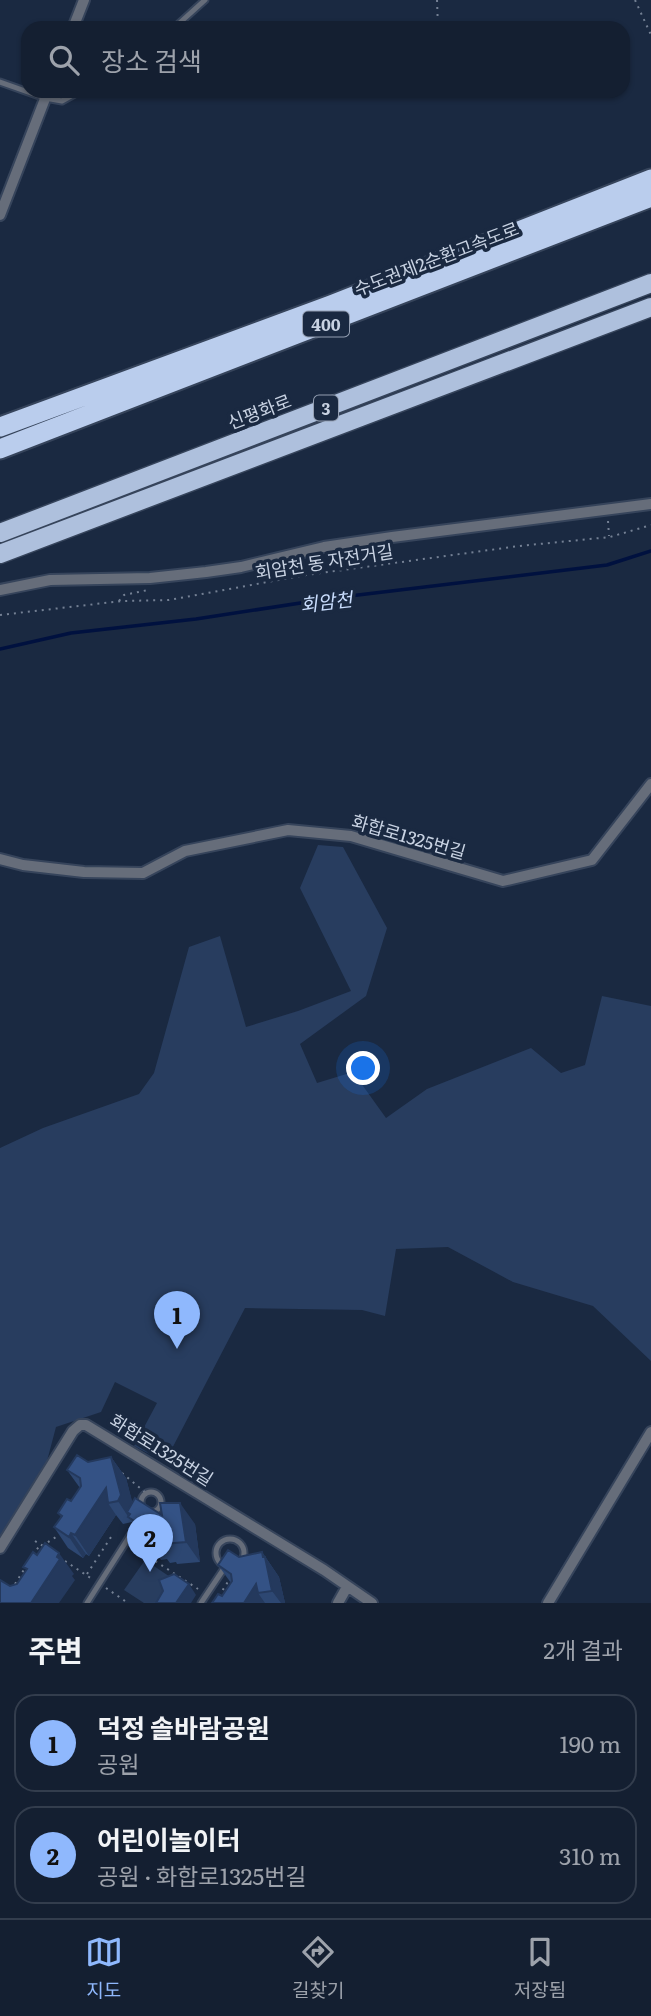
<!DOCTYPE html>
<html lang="ko">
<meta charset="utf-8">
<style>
body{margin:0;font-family:Literata,"Noto Sans KR",serif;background:#212c3d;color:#f1f3f6}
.you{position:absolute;left:364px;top:1069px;width:24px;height:24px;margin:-18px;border:5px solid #fff;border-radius:50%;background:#1a73e8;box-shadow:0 0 0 10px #1a73e833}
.badge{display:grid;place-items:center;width:46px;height:46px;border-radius:50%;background:#8fb8fd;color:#111;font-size:23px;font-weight:700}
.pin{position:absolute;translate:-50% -58px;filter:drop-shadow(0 2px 4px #0008)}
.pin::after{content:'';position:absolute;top:37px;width:24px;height:21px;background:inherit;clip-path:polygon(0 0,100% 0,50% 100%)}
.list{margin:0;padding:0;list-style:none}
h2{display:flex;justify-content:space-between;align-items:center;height:91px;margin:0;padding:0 28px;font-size:30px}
h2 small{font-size:23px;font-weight:400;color:#9da2ab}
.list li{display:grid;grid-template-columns:46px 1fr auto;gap:21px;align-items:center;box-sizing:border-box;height:98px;margin:0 14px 14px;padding:0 14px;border:2px solid #333d4d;border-radius:21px}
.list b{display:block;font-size:26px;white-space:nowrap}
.list p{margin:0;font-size:23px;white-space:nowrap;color:#9da2ab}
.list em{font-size:23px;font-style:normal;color:#9da2ab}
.icon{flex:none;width:38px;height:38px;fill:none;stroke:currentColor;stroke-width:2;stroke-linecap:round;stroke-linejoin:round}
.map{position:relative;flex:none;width:651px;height:1603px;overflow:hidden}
.search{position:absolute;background:#141f31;box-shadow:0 2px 5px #0004;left:21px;right:21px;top:21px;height:77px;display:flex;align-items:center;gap:18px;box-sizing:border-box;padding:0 24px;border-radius:21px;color:#9da2ab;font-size:26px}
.sheet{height:315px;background:#141f31}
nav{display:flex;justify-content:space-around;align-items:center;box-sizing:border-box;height:98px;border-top:2px solid #333d4d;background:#141f31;font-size:19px;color:#9da2ab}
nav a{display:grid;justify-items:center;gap:4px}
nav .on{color:#8fb8fd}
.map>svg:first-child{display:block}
.green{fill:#283d5f}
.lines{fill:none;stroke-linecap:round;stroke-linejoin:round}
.stream{stroke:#00113f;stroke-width:3.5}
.service-casing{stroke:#36445b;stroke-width:9}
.minor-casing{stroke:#36445b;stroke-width:14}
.trunk-casing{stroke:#36445b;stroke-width:21}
.motorway-casing{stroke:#36445b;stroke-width:23}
.path{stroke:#748094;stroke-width:2;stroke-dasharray:2 5;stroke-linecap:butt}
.service{stroke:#666d7a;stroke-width:5}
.minor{stroke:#666d7a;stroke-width:10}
.trunk{stroke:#aec0dd;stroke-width:18}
.motorway{stroke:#bacded;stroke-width:19}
.wall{fill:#2d4772}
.shaded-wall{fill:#24395d}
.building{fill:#345285;stroke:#24395d;stroke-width:2}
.labels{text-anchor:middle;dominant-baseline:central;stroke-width:7;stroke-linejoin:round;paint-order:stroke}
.shield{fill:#1a2941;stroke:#949fb2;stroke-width:2}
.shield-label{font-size:16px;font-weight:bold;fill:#c8d2e2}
.street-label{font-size:18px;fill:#c8d2e2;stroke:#1a2941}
.water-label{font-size:19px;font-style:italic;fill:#c9ddfd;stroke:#1a2941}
</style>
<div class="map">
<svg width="651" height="1603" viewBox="0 0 651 1603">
<rect width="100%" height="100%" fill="#1a2941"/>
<!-- green -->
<path class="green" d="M 318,845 L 343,847 L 387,928 L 366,996 L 300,1044 L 317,1083 L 353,1072 L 386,1118 L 427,1089 L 531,1048 L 561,1073 L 585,1065 L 602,996 L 651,1006 L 651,1361 L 593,1306 L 513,1282 L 448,1247 L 396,1249 L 385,1316 L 362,1310 L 245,1308 L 165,1462 L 134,1446 L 157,1403 L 115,1382 L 101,1412 L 56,1427 L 47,1461 L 0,1540 L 0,1148 L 43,1128 L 139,1094 L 154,1073 L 189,947 L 220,936 L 246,1027 L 298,1011 L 351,991 L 300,888 Z
M 145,1560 L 182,1585 L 170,1603 L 144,1603 L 124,1590 Z"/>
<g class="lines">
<!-- stream -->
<path class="stream" d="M 0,649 L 71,633 L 196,619 L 333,598 L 607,565 L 651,551"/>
<defs>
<path id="service" d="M 174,28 L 205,0
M 0,82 L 45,98 L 62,101 L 80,91
M141 1502a10 10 0 1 1 20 0a10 10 0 1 1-20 0Z
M216 1553a14 14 0 1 1 28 0a14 14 0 1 1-28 0Z
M 87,1603 L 138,1523
M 201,1603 L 225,1567"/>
<path id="minor" d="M 73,28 L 84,0
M 0,215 L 48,91
M 0,590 L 50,580 L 150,578 L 206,572 L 241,567 L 324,547 L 392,537 L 651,504
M 0,859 L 23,865 L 84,872 L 143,873 L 185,851 L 288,830 L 351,836 L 503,881 L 592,860 L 651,784
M 0,1548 L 73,1431 L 80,1425 L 86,1425 L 324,1570 L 372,1603
M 338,1603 L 347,1587
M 548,1603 L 651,1432"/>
<path id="trunk" d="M 0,533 L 651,283
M 0,554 L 651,307"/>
<path id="motorway" d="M 0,427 L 331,305 L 651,179
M 0,449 L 651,197"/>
</defs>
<!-- service casing -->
<use href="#service" class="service-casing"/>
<!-- minor casing -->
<use href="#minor" class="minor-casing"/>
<!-- trunk casing -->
<use href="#trunk" class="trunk-casing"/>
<!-- motorway casing -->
<use href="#motorway" class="motorway-casing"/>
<!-- path -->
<path class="path" d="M 437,0 L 438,28
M 635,0 L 651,35
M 608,521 L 609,536
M 119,601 L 124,595 L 148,590
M 0,615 L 122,601 L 169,600 L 306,575 L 519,546 L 610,537 L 651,525
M 122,1473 L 146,1493
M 35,1541 L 43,1546
M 42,1546 L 59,1535
M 132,1546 L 198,1589
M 33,1555 L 40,1545
M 65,1561 L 92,1579
M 87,1574 L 113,1534
M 15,1584 L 25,1568
M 106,1588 L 128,1603
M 219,1596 L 229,1580"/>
<!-- service -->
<use href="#service" class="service"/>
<!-- minor -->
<use href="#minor" class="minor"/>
<!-- trunk -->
<use href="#trunk" class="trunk"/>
<!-- motorway -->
<use href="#motorway" class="motorway"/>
</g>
<!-- wall -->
<path class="wall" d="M 111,1457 L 126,1478 L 132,1502 L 162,1515 L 195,1524 L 200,1562 L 177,1564 L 176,1562 L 170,1563 L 167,1559 L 161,1560 L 147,1541 L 143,1538 L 132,1522 L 123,1524 L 116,1515 L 89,1556 L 86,1554 L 83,1558 L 68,1548 L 54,1527 L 61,1517 L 58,1513 L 71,1501 L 80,1488 L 67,1470 L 88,1462 Z
M 262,1552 L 279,1577 L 285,1603 L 212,1603 L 222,1596 L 231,1583 L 218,1565 L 239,1557 Z"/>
<!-- shaded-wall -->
<path class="shaded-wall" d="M 111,1457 L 126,1478 L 136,1516 L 127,1512 L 132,1520 L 129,1518 L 118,1501 Z
M 106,1488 L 108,1503 L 116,1515 L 89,1556 L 75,1535 Z
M 180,1503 L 195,1524 L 200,1562 L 186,1542 Z
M 71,1533 L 86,1554 L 83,1558 L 69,1537 Z
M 262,1552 L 279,1577 L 285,1603 L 281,1603 L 272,1591 Z
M 59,1553 L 74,1574 L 72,1576 L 75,1580 L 59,1603 L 31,1603 Z
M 189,1584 L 196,1595 L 191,1603 L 176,1603 Z
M 256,1584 L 258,1593 L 265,1603 L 244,1603 Z"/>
<!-- building -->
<path class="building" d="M 77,1455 L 88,1462 L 111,1457 L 121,1495 L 118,1501 L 108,1503 L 106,1488 L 75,1535 L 71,1533 L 69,1537 L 54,1527 L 62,1516 L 58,1513 L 67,1499 L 71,1501 L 81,1486 L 80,1478 L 67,1470 Z
M 135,1498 L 162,1515 L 160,1503 L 180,1503 L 186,1542 L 163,1544 L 163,1541 L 155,1542 L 155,1538 L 146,1539 L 144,1527 L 128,1517 L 130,1514 L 127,1512 Z
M 45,1543 L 59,1553 L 57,1557 L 60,1559 L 31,1603 L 0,1603 L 0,1580 L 10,1586 L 17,1584 L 27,1569 L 23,1567 L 33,1552 L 37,1555 Z
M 228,1550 L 239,1557 L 262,1552 L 263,1557 L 265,1557 L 272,1591 L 258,1593 L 256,1584 L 244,1603 L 212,1603 L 218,1594 L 222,1596 L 232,1581 L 231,1574 L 218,1565 Z
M 174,1574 L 189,1584 L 176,1603 L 156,1603 L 163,1591 L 159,1580 Z"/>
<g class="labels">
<!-- shield labels -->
<g class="shield">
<rect x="303" y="311.5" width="46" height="25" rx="5"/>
<rect x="314" y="395.5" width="24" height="25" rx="5"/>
</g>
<g class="shield-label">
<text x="326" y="324">400</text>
<text x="326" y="408">3</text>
</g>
<!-- street labels -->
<g class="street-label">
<text transform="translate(436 258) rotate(-21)">수도권제2순환고속도로</text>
<text transform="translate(259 411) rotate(-21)">신평화로</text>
<text transform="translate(324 561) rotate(-9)">회암천 동 자전거길</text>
<text transform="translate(409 836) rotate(16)">화합로1325번길</text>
<text transform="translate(162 1449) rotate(32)">화합로1325번길</text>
</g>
<!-- water labels -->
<g class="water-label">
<text transform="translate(326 601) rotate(-7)">회암천</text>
</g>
</g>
</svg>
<div class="you"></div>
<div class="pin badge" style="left:177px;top:1349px">1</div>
<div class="pin badge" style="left:150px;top:1572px">2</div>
<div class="search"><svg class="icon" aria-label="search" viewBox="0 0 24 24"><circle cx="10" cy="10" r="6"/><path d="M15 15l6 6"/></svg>장소 검색</div>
</div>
<section class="sheet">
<h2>주변<small>2개 결과</small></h2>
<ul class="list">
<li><span class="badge">1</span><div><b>덕정 솔바람공원</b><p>공원</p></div><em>190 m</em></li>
<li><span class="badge">2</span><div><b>어린이놀이터</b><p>공원 · 화합로1325번길</p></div><em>310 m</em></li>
</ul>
</section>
<nav>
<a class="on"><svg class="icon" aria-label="map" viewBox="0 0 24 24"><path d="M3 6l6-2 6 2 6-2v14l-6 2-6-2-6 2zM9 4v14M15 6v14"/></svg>지도</a>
<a><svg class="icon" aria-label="directions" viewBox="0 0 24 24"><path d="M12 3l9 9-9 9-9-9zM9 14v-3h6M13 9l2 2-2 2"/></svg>길찾기</a>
<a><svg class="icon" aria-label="saved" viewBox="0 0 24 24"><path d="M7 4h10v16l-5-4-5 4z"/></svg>저장됨</a>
</nav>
